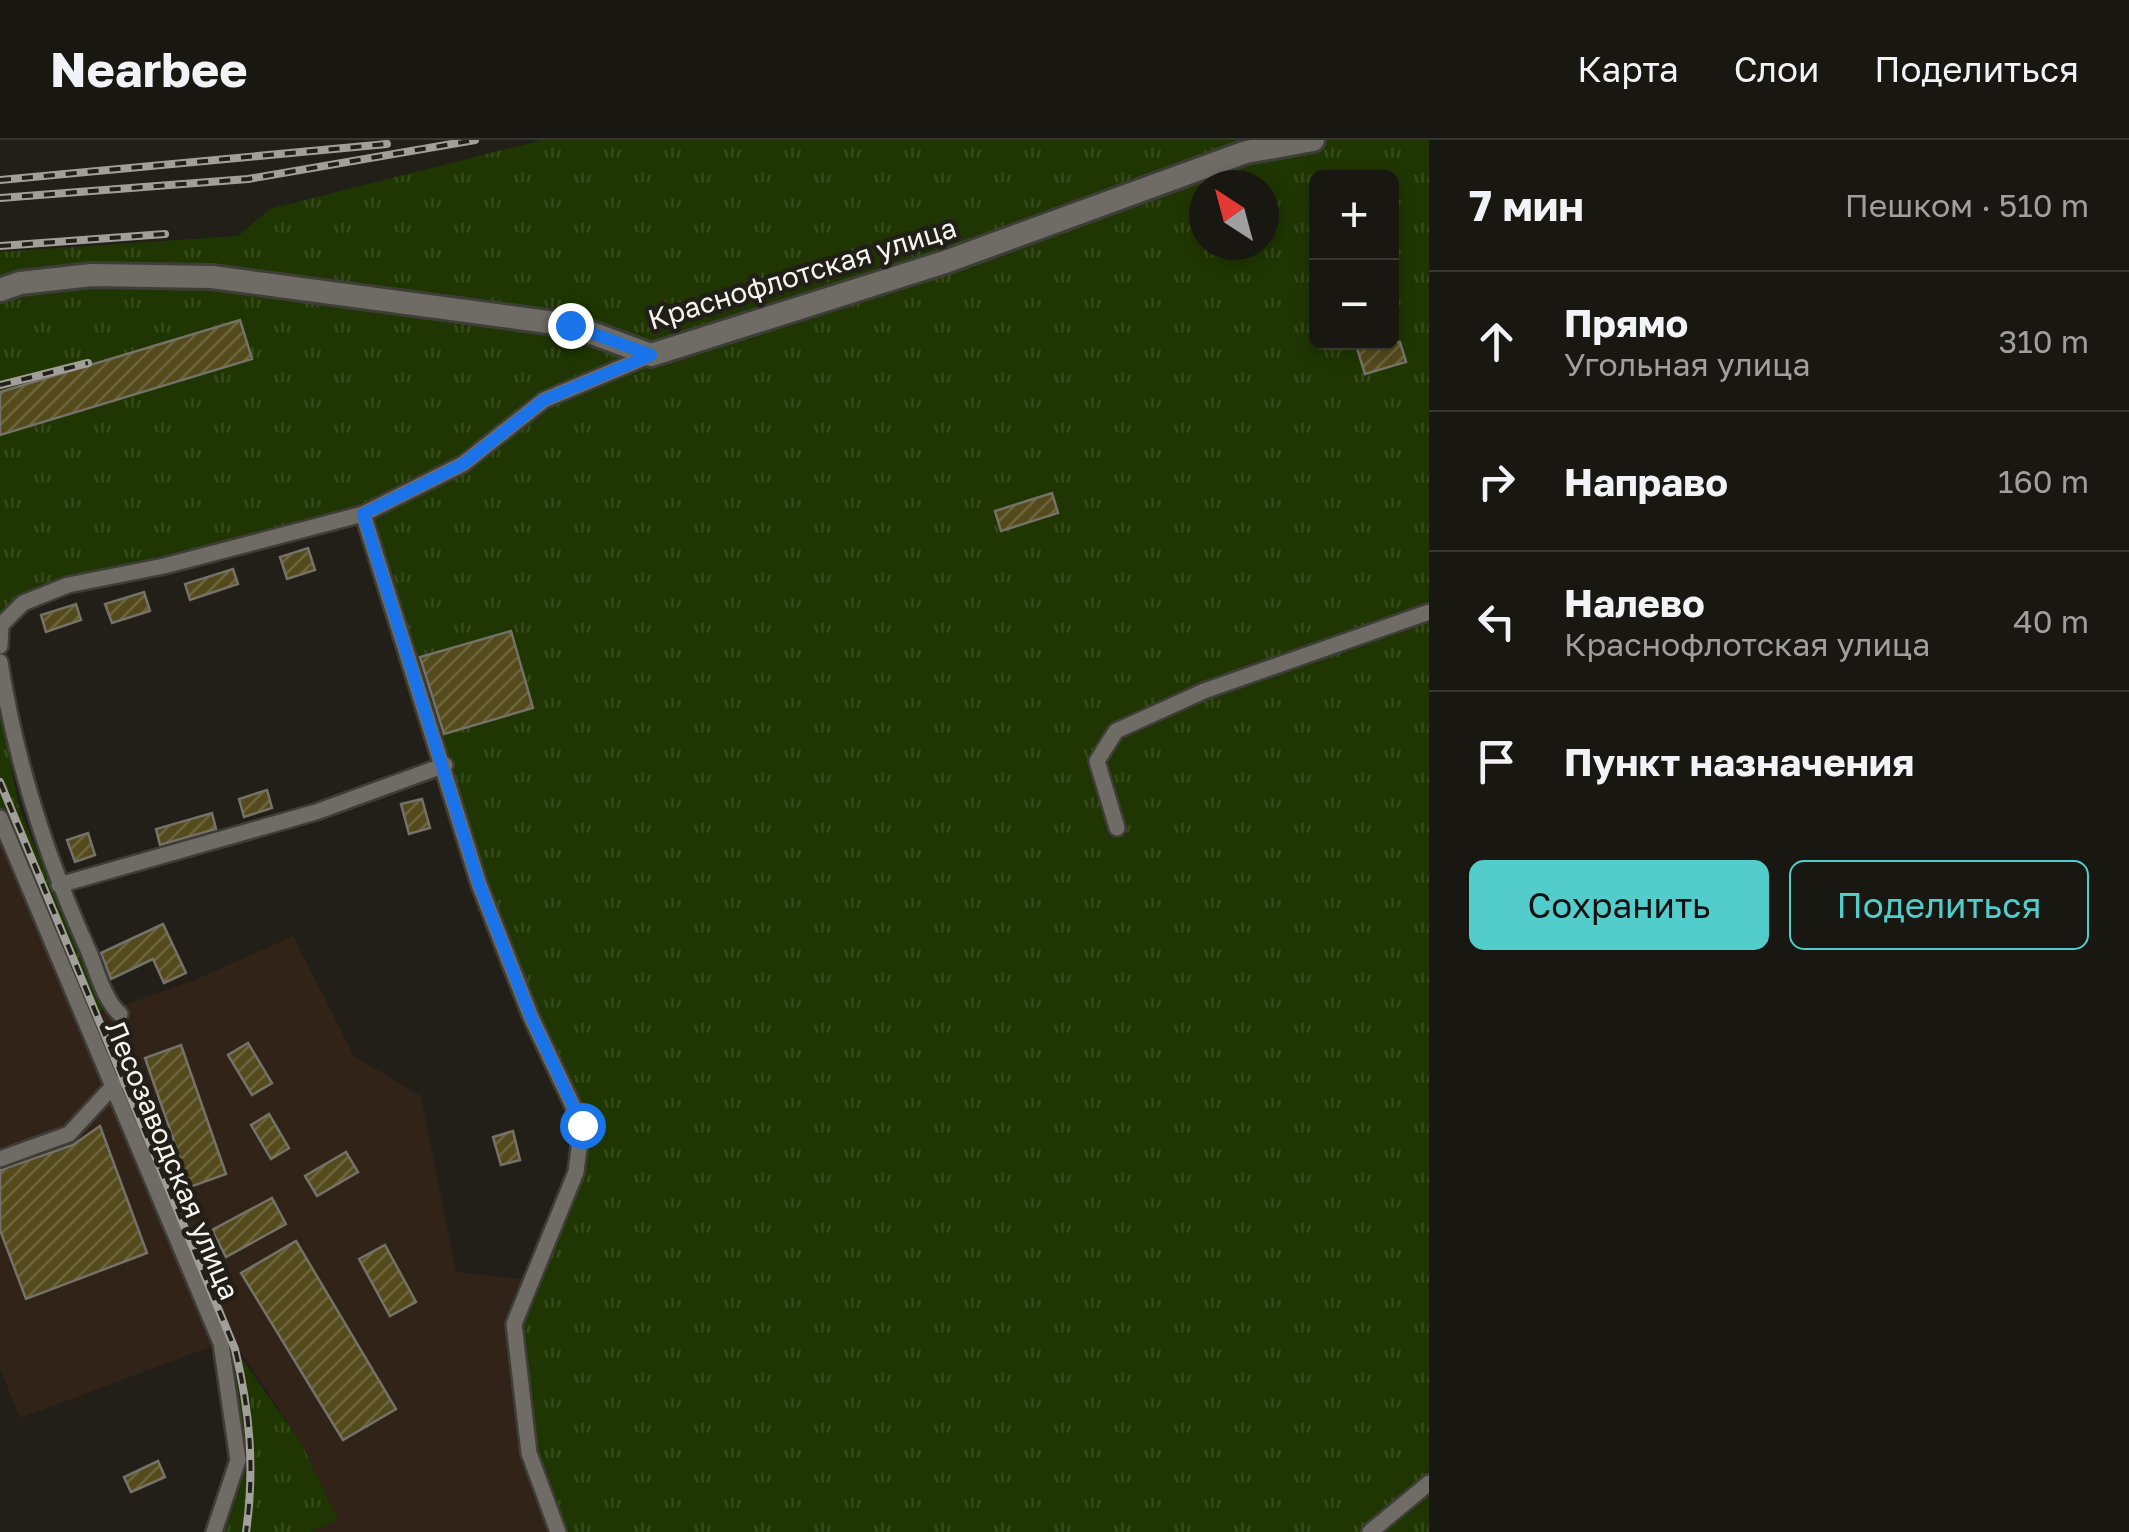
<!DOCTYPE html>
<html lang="ru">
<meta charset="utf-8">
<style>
body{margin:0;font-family:"Golos Text",sans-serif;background:#262420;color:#f1f3f6}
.controls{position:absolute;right:30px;top:30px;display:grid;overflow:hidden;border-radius:15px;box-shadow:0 5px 15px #0003}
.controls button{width:90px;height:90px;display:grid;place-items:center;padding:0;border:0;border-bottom:2px solid #373632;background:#191712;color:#f1f3f6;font:50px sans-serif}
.compass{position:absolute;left:1189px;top:30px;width:90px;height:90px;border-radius:50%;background:#191712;box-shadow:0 5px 15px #0003;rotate:324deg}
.stop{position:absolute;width:30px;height:30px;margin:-22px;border:8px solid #1a73e8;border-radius:50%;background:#fff}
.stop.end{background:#1a73e8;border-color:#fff;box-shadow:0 2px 10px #0008}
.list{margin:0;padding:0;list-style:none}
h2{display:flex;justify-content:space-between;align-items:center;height:130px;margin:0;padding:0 40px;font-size:42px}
h2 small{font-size:32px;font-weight:400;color:#9f9f9f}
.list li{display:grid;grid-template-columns:65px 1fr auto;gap:30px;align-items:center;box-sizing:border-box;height:140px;padding:0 40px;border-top:2px solid #373632}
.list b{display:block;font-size:38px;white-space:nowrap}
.list p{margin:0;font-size:32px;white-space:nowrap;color:#9f9f9f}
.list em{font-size:32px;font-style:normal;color:#9f9f9f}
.actions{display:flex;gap:20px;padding:30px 40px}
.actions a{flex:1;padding:22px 0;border:2px solid #53cdcb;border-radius:15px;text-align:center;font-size:35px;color:#53cdcb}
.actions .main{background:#53cdcb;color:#111}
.icon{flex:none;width:55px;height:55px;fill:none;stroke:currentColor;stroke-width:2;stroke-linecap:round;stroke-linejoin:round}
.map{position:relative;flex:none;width:1429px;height:1392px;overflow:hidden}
header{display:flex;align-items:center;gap:60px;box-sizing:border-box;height:140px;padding:0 50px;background:#191712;border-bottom:2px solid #373632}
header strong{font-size:48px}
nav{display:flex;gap:55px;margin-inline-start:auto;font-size:35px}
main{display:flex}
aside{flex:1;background:#191712}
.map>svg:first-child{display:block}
.industrial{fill:#312317}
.grass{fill:url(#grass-tufts);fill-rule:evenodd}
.building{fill:url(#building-hatch);stroke:#747269;stroke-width:2.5}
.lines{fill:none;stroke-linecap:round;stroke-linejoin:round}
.street-casing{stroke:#3e3d38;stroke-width:20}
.secondary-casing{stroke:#3e3d38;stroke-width:28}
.street{stroke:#6e6c64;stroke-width:15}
.secondary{stroke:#6e6c64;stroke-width:22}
.rail-casing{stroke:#a19f99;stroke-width:8}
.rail{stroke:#211f18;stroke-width:4;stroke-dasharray:11;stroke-linecap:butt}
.route{stroke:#1a73e8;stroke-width:12}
.labels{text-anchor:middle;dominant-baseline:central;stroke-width:9;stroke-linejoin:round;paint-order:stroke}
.street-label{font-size:28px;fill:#f5f4ef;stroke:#211f18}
</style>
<header>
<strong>Nearbee</strong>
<nav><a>Карта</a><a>Слои</a><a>Поделиться</a></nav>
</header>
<main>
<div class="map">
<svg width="1429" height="1392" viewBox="0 0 1429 1392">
<defs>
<pattern id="grass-tufts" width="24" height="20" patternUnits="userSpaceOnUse" patternTransform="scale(2.5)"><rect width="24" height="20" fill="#1f3602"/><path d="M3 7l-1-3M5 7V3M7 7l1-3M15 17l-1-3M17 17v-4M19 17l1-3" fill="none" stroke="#354a1b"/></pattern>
<pattern id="building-hatch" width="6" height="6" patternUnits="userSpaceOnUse" patternTransform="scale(2.5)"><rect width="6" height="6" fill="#544a1c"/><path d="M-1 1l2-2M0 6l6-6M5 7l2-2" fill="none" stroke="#6d653d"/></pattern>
</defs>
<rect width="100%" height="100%" fill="#211f18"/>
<!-- industrial -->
<path class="industrial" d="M 0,678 L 221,1203 L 20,1278 L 0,1229 Z
M 293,796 L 354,916 L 421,956 L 456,1132 L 529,1140 L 558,1392 L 311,1392 L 337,1378 L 300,1301 L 239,1209 L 101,873 L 195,840 Z"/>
<!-- grass -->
<path class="grass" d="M 542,0 L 1429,0 L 1429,1392 L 558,1392 L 529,1313 L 514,1184 L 576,1032 L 582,985 L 531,877 L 436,595 L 533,567 L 511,492 L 410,519 L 362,374 C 298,391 233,411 167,425 C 110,438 44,429 0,474 L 0,112 L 238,96 L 270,69 ZM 1316,38 L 1392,38 L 1392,202 L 1316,202 ZM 1204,45 L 1264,45 L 1264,105 L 1204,105 Z
M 0,568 L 19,668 L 103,871 L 87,878 L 0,678 Z
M 221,1203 L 235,1209 L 300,1301 L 338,1379 L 311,1392 L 214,1392 L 238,1320 Z"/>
<!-- building -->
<path class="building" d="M 240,180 L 252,219 L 0,295 L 0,252 Z
M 1355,202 L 1400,202 L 1406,222 L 1365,234 Z
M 1052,353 L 1058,373 L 1001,391 L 995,371 Z
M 308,408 L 315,430 L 287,439 L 280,417 Z
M 233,429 L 238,444 L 190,460 L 185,444 Z
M 144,452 L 150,471 L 112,483 L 105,464 Z
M 76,464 L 81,480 L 46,492 L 41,475 Z
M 511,491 L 533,568 L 444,594 L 420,517 Z
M 267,650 L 272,668 L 244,677 L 239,659 Z
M 422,659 L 430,688 L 409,694 L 401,664 Z
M 212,673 L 216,689 L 160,705 L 156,689 Z
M 88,693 L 95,715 L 75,722 L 67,700 Z
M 163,784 L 186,833 L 164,843 L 153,819 L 111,839 L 101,813 Z
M 248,903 L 272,943 L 252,955 L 228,915 Z
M 181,905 L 226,1034 L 190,1047 L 145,918 Z
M 269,974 L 289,1008 L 271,1019 L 251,985 Z
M 100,986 L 147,1113 L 26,1159 L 0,1090 L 0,1030 L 73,1005 Z
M 513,991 L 520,1020 L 501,1025 L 493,997 Z
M 346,1012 L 358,1032 L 317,1056 L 305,1036 Z
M 272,1058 L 286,1084 L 226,1117 L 212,1090 Z
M 296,1101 L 396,1269 L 343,1300 L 241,1133 Z
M 385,1105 L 416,1162 L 390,1176 L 359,1119 Z
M 158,1321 L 165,1337 L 131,1352 L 124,1337 Z"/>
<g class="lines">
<defs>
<path id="street" d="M 363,374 L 479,744 L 531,877 L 582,985 L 576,1032 L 514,1184 L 529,1313 L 558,1392
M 0,506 L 1,485 L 23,463 L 68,445 L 164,426 L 363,374 L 463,324 L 544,260 L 651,215
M 0,522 C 16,624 46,717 89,812 C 97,831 104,860 120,874
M 0,678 L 221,1203 L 238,1320 L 214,1392
M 1117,688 L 1097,621 L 1116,591 L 1204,551 L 1429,472
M 59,745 L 316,672 L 445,625
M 0,1019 L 69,994 L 115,944
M 1370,1392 L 1429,1343"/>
<path id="secondary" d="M 0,150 L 20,143 L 92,135 L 212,137 L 570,185 L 651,215 L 945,122 L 1246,12 L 1313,0"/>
</defs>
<!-- street casing -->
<use href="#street" class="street-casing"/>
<!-- secondary casing -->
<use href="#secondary" class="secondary-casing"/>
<!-- street -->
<use href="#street" class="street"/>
<!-- secondary -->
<use href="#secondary" class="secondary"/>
<defs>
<path id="rail" d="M 0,40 L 387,4
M 0,58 L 248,39 L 475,0
M 0,106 L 165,94
M 0,245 L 88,223
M 0,642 L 235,1209 C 250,1272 255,1328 246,1392"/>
</defs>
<!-- rail casing -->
<use href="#rail" class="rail-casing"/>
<!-- rail -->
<use href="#rail" class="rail"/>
</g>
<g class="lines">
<!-- route -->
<path class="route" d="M 570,185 L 651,215 L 544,260 L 463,324 L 363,374 L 479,744 L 531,877 L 582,985"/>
</g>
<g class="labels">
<!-- street labels -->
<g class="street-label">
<text transform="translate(802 133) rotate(-17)">Краснофлотская улица</text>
<text transform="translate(173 1020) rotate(67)">Лесозаводская улица</text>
</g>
</g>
</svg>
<div class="controls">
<button>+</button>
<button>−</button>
</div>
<svg class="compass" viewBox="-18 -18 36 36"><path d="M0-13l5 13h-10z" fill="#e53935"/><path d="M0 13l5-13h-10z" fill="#9f9f9f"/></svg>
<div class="stop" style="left:582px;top:985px"></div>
<div class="stop end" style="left:570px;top:185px"></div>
</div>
<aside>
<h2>7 мин<small>Пешком · 510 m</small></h2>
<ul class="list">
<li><svg class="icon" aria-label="ahead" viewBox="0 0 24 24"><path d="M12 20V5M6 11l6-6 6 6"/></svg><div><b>Прямо</b><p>Угольная улица</p></div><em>310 m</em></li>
<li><svg class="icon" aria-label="right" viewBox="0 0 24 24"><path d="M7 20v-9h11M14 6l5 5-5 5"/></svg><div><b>Направо</b></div><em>160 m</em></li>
<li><svg class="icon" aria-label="left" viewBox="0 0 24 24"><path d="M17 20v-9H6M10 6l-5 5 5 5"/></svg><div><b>Налево</b><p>Краснофлотская улица</p></div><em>40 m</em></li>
<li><svg class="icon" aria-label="arrive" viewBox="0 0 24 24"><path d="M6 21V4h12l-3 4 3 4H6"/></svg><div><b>Пункт назначения</b></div></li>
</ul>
<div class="actions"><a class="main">Сохранить</a><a>Поделиться</a></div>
</aside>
</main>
